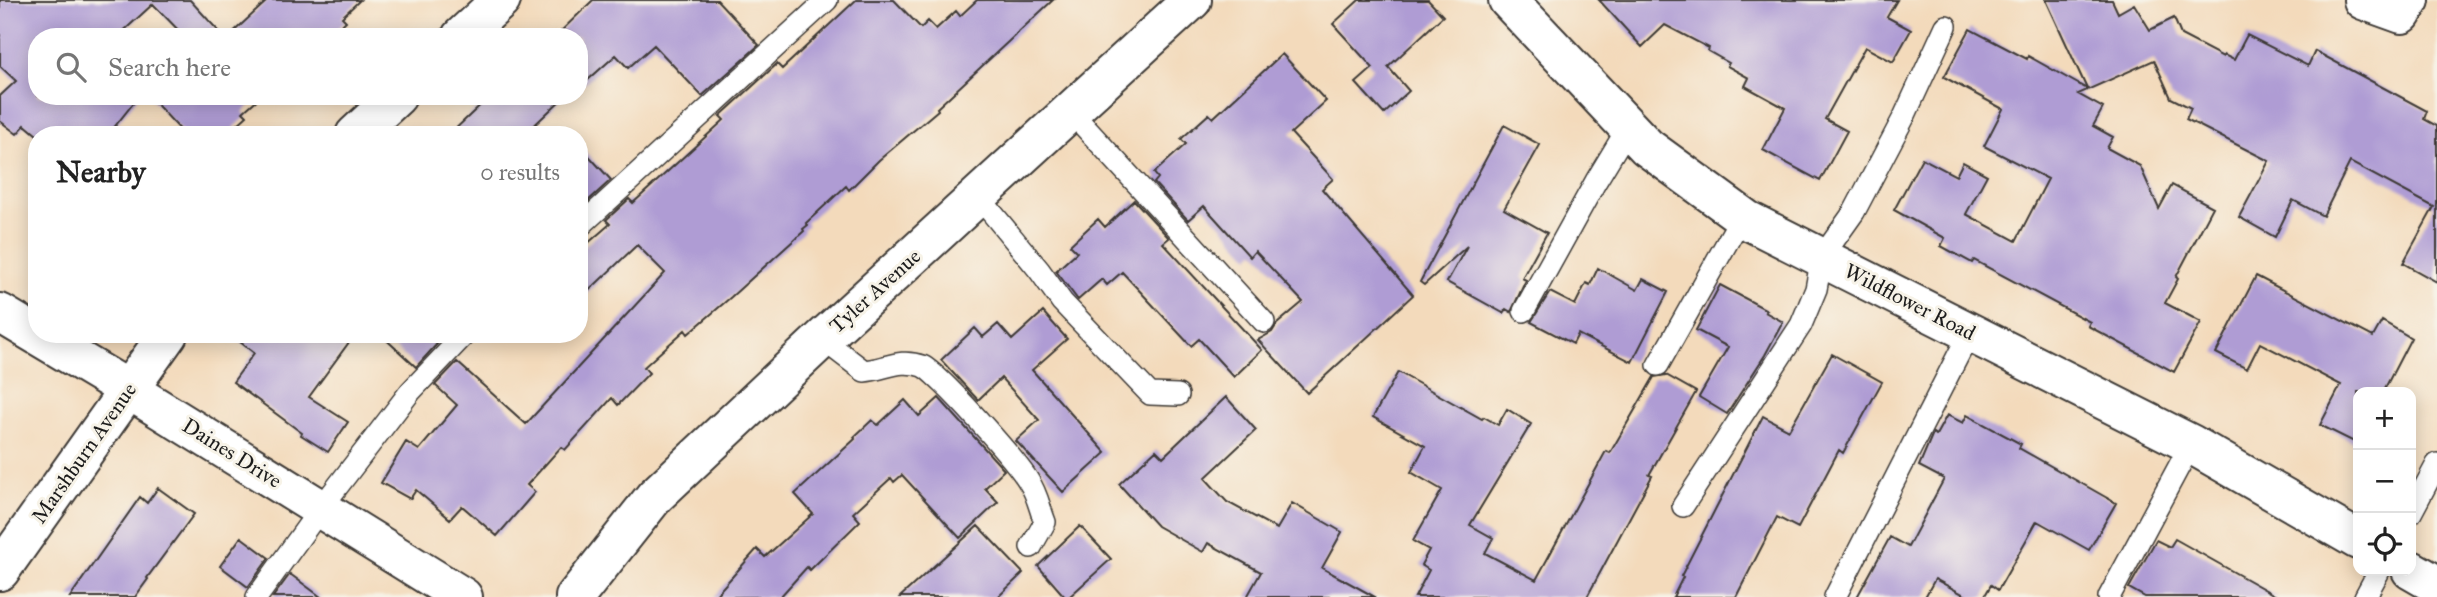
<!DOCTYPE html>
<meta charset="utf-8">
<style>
body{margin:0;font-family:"IM FELL Great Primer",serif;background:#f2f2f2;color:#222}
.controls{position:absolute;right:21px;bottom:21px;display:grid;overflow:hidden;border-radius:14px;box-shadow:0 4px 18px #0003}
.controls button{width:63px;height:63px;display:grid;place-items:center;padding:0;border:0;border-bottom:2px solid #e0e0e0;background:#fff;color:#222;font:35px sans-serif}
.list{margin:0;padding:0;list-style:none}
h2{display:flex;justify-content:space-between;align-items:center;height:91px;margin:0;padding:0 28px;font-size:30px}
h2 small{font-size:23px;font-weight:400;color:#767676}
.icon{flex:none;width:38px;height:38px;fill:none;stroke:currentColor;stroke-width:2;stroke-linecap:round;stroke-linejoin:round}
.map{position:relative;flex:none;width:2437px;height:597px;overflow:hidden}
.search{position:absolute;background:#fff;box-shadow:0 4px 18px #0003;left:28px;top:28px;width:560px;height:77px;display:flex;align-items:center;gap:18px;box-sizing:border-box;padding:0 24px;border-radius:28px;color:#767676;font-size:26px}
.panel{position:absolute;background:#fff;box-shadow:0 4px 18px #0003;left:28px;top:126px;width:560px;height:217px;border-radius:28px}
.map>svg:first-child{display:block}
.building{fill:#af9cd4}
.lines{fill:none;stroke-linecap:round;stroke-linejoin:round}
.service-casing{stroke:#3c3834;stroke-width:24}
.minor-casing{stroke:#3c3834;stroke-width:42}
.tertiary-casing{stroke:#3c3834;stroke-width:42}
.service{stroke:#fff;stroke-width:21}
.minor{stroke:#fff;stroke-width:38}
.tertiary{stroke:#fff;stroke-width:38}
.labels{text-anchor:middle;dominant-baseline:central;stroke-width:6;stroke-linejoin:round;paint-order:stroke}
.street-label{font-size:21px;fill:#1c1c1c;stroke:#f7f3e8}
</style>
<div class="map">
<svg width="2437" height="597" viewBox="0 0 2437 597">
<rect width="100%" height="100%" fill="#f7f3e8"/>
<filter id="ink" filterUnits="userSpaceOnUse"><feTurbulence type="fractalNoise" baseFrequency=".0143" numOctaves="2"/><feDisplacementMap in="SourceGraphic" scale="14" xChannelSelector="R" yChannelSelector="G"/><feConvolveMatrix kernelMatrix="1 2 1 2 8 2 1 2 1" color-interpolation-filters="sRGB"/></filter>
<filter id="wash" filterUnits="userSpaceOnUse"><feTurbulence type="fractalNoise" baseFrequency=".00686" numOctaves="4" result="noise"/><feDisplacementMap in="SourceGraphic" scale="28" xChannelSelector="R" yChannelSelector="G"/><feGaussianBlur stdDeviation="1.57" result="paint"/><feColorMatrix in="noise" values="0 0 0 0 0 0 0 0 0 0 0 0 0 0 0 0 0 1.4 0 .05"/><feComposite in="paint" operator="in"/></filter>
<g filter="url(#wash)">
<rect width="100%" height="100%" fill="#f3dabb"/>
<g id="blocks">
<!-- building -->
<path class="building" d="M 0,0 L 190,0 L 224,37 L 185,37 L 153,4 L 117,37 L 37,37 L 37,96 L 139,96 L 108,135 L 37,135 L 25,125 L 17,134 L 0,121 L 0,96 L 16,81 L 0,66 Z
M 268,0 L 360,0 L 342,17 L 346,21 L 329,37 L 228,37 Z
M 593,0 L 717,0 L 759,45 L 702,96 L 654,45 L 628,68 L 616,55 L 579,88 L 579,37 L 555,37 Z
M 856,0 L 894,0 L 921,28 L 928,21 L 936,29 L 956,11 L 960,16 L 977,0 L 1053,0 L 937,108 L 938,110 L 879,160 L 849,190 L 846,186 L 806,223 L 808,225 L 803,229 L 804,231 L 731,297 L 688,334 L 685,330 L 644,367 L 649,373 L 618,405 L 612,398 L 565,450 L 561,447 L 527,485 L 535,492 L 497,536 L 462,506 L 450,519 L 416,490 L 410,499 L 381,483 L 406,442 L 419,450 L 457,405 L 435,385 L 457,362 L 526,424 L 665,273 L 637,245 L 579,300 L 579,251 L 610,224 L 606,220 L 629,199 L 633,203 L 724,120 L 720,116 L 777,64 L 782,69 Z
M 1359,0 L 1428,0 L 1443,16 L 1388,67 L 1409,91 L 1384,114 L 1356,83 L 1373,68 L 1333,24 Z
M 1599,0 L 1897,0 L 1887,17 L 1911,30 L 1893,62 L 1865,47 L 1825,119 L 1847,131 L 1820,181 L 1763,150 L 1785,108 L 1745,86 L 1749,78 L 1727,66 L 1729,63 L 1708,51 L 1709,48 L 1665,25 L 1642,47 Z
M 2046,0 L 2112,0 L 2118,13 L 2134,4 L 2150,30 L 2174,18 L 2181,35 L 2223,57 L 2224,55 L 2234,60 L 2247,35 L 2308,66 L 2315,51 L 2427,111 L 2424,119 L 2437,126 L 2437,282 L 2403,263 L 2434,207 L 2350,162 L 2323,216 L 2293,200 L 2275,237 L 2239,217 L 2269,161 L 2186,119 L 2191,108 L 2171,98 L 2154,60 L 2078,94 L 2103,108 L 2093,126 L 2113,137 L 2107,148 L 2140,166 L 2159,209 L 2172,185 L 2213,207 L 2176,277 L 2178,279 L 2165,303 L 2201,322 L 2174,372 L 2088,326 L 2090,322 L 1974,260 L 1972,263 L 1941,246 L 1945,238 L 1894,210 L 1922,158 L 1956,176 L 1963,162 L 1987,175 L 1966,214 L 2016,241 L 2048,179 L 1984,146 L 2003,109 L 1944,77 L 1970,29 L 2027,59 L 2028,56 L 2087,89 Z
M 1282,54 L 1326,101 L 1291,133 L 1333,179 L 1322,189 L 1413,295 L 1307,393 L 1258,340 L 1272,332 L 1277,324 L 1303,302 L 1255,251 L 1250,257 L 1204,206 L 1188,220 L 1154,183 L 1158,178 L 1154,173 L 1186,144 L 1181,139 L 1209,114 L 1213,118 Z
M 149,96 L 261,96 L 243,112 L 247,116 L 226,135 L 185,135 Z
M 490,96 L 565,96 L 524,135 L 449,135 Z
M 1504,125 L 1540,145 L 1504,209 L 1547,233 L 1522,278 L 1526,280 L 1511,312 L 1506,309 L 1503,313 L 1447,282 L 1467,246 L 1424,285 L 1420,282 Z
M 579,145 L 611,180 L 588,201 L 579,191 Z
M 1134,200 L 1169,238 L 1163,243 L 1262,350 L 1234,377 L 1199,339 L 1191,346 L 1122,272 L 1107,285 L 1102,279 L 1078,300 L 1056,271 L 1077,252 L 1070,245 L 1098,219 L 1105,227 Z
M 1598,268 L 1637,290 L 1643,279 L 1668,292 L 1632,362 L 1578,334 L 1573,344 L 1531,322 L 1550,292 L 1575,305 L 1586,283 L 1590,285 Z
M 2256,276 L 2373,337 L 2382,321 L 2411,338 L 2383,392 L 2358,392 L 2358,444 L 2320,425 L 2341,385 L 2260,343 L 2247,369 L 2216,353 Z
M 1720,285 L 1767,310 L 1765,312 L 1783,322 L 1765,355 L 1727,414 L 1699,397 L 1728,347 L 1696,330 Z
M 1043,312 L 1067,339 L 1032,370 L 1106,453 L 1063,492 L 1016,441 L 1039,420 L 1001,378 L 978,400 L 941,360 L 975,328 L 983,337 L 998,324 L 1012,340 Z
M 230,334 L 355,334 L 309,397 L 348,422 L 328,452 L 301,435 L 302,433 L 233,382 L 254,353 Z
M 380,334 L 426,334 L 437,344 L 416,367 Z
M 1832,354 L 1882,382 L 1843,453 L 1839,450 L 1798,528 L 1777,517 L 1736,597 L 1673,597 L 1683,577 L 1681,576 L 1763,416 L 1789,430 Z
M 1398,372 L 1482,419 L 1484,417 L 1498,425 L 1507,409 L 1531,424 L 1470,525 L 1493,538 L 1485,553 L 1536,580 L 1606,451 L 1610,453 L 1654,377 L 1666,375 L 1696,392 L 1649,475 L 1652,476 L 1587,597 L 1415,597 L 1429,570 L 1421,565 L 1429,550 L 1413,541 L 1442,490 L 1411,472 L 1425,446 L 1373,417 Z
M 1226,397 L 1256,430 L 1205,478 L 1227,502 L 1277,529 L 1292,503 L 1342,532 L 1322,568 L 1375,597 L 1247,597 L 1261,572 L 1208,543 L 1203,552 L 1157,526 L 1119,484 L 1156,450 L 1163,457 Z
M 939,398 L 1004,470 L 985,488 L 998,502 L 960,538 L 902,475 L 894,482 L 891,478 L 853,513 L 860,521 L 810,570 L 807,567 L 780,597 L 714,597 L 757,549 L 765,557 L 813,514 L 795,494 L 855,439 L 854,437 L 872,420 L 878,425 L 905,400 L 919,416 Z
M 1947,415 L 1963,423 L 1967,415 L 2021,444 L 2019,448 L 2116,503 L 2089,550 L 2037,521 L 1998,590 L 1991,585 L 1984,597 L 1968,597 L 1935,579 L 1925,597 L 1857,597 L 1890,537 L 1908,547 L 1944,479 L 1919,466 L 1933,433 L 1936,435 Z
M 158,488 L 194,514 L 147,578 L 148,579 L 135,597 L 70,597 L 140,497 L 147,503 Z
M 978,526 L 1023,573 L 998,597 L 900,597 Z
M 1080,526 L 1111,559 L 1069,597 L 1065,597 L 1038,566 Z
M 241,537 L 269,558 L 248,587 L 220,566 Z
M 2175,539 L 2278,597 L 2145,597 L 2129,588 L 2156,540 L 2170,547 Z
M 290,574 L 321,597 L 273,597 Z"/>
</g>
</g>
<g filter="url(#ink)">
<use href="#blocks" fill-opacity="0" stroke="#3c3834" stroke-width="2"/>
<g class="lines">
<defs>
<path id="service" d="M 1071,112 L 1264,322
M 979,197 L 1039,270 L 1062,302 L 1150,394 L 1178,395
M 579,227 L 827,0
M 1524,311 L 1596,181 L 1628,128
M 822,339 L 864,371 C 886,369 900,358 922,366 C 937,371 1019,464 1029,482 C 1037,493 1040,510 1045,522 L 1031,547
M 1658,365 L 1742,216
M 1683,506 L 1801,325 L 1816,289 L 1822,257 L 1854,212 L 1904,117 L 1946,26
M 2411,513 L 2437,464
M 257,597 L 321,508 L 410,392 L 465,334
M 1835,597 L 1970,332
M 2109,597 L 2191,444
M 2365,597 L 2379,571"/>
<path id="minor" d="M 1508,0 L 1647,147 L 1747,220 L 2191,444 L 2358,540
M 2363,0 L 2402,14 L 2410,0
M 461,37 L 501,0
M 355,135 L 397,96
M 0,313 L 129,390 L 463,597
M 2411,570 L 2437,585
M 0,571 L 168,334"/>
<path id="tertiary" d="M 575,597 L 655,496 L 822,339 L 1192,0"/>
</defs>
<!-- service casing -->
<use href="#service" class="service-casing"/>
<!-- minor casing -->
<use href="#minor" class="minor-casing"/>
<!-- tertiary casing -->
<use href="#tertiary" class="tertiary-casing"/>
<!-- service -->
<use href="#service" class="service"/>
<!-- minor -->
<use href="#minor" class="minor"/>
<!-- tertiary -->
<use href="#tertiary" class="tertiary"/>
</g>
</g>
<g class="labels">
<!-- street labels -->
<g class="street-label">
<text transform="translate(875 291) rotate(-42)">Tyler Avenue</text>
<text transform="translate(1910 302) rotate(27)">Wildflower Road</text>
<text transform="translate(84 453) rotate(-55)">Marshburn Avenue</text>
<text transform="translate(232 453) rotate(32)">Daines Drive</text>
</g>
</g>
</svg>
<div class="controls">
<button>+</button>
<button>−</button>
<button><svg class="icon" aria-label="locate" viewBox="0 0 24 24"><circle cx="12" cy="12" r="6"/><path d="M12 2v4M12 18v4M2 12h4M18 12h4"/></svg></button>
</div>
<div class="search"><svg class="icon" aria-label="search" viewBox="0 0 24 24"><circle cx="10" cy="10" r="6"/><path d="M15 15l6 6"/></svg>Search here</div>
<section class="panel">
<h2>Nearby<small>0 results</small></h2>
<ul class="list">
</ul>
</section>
</div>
